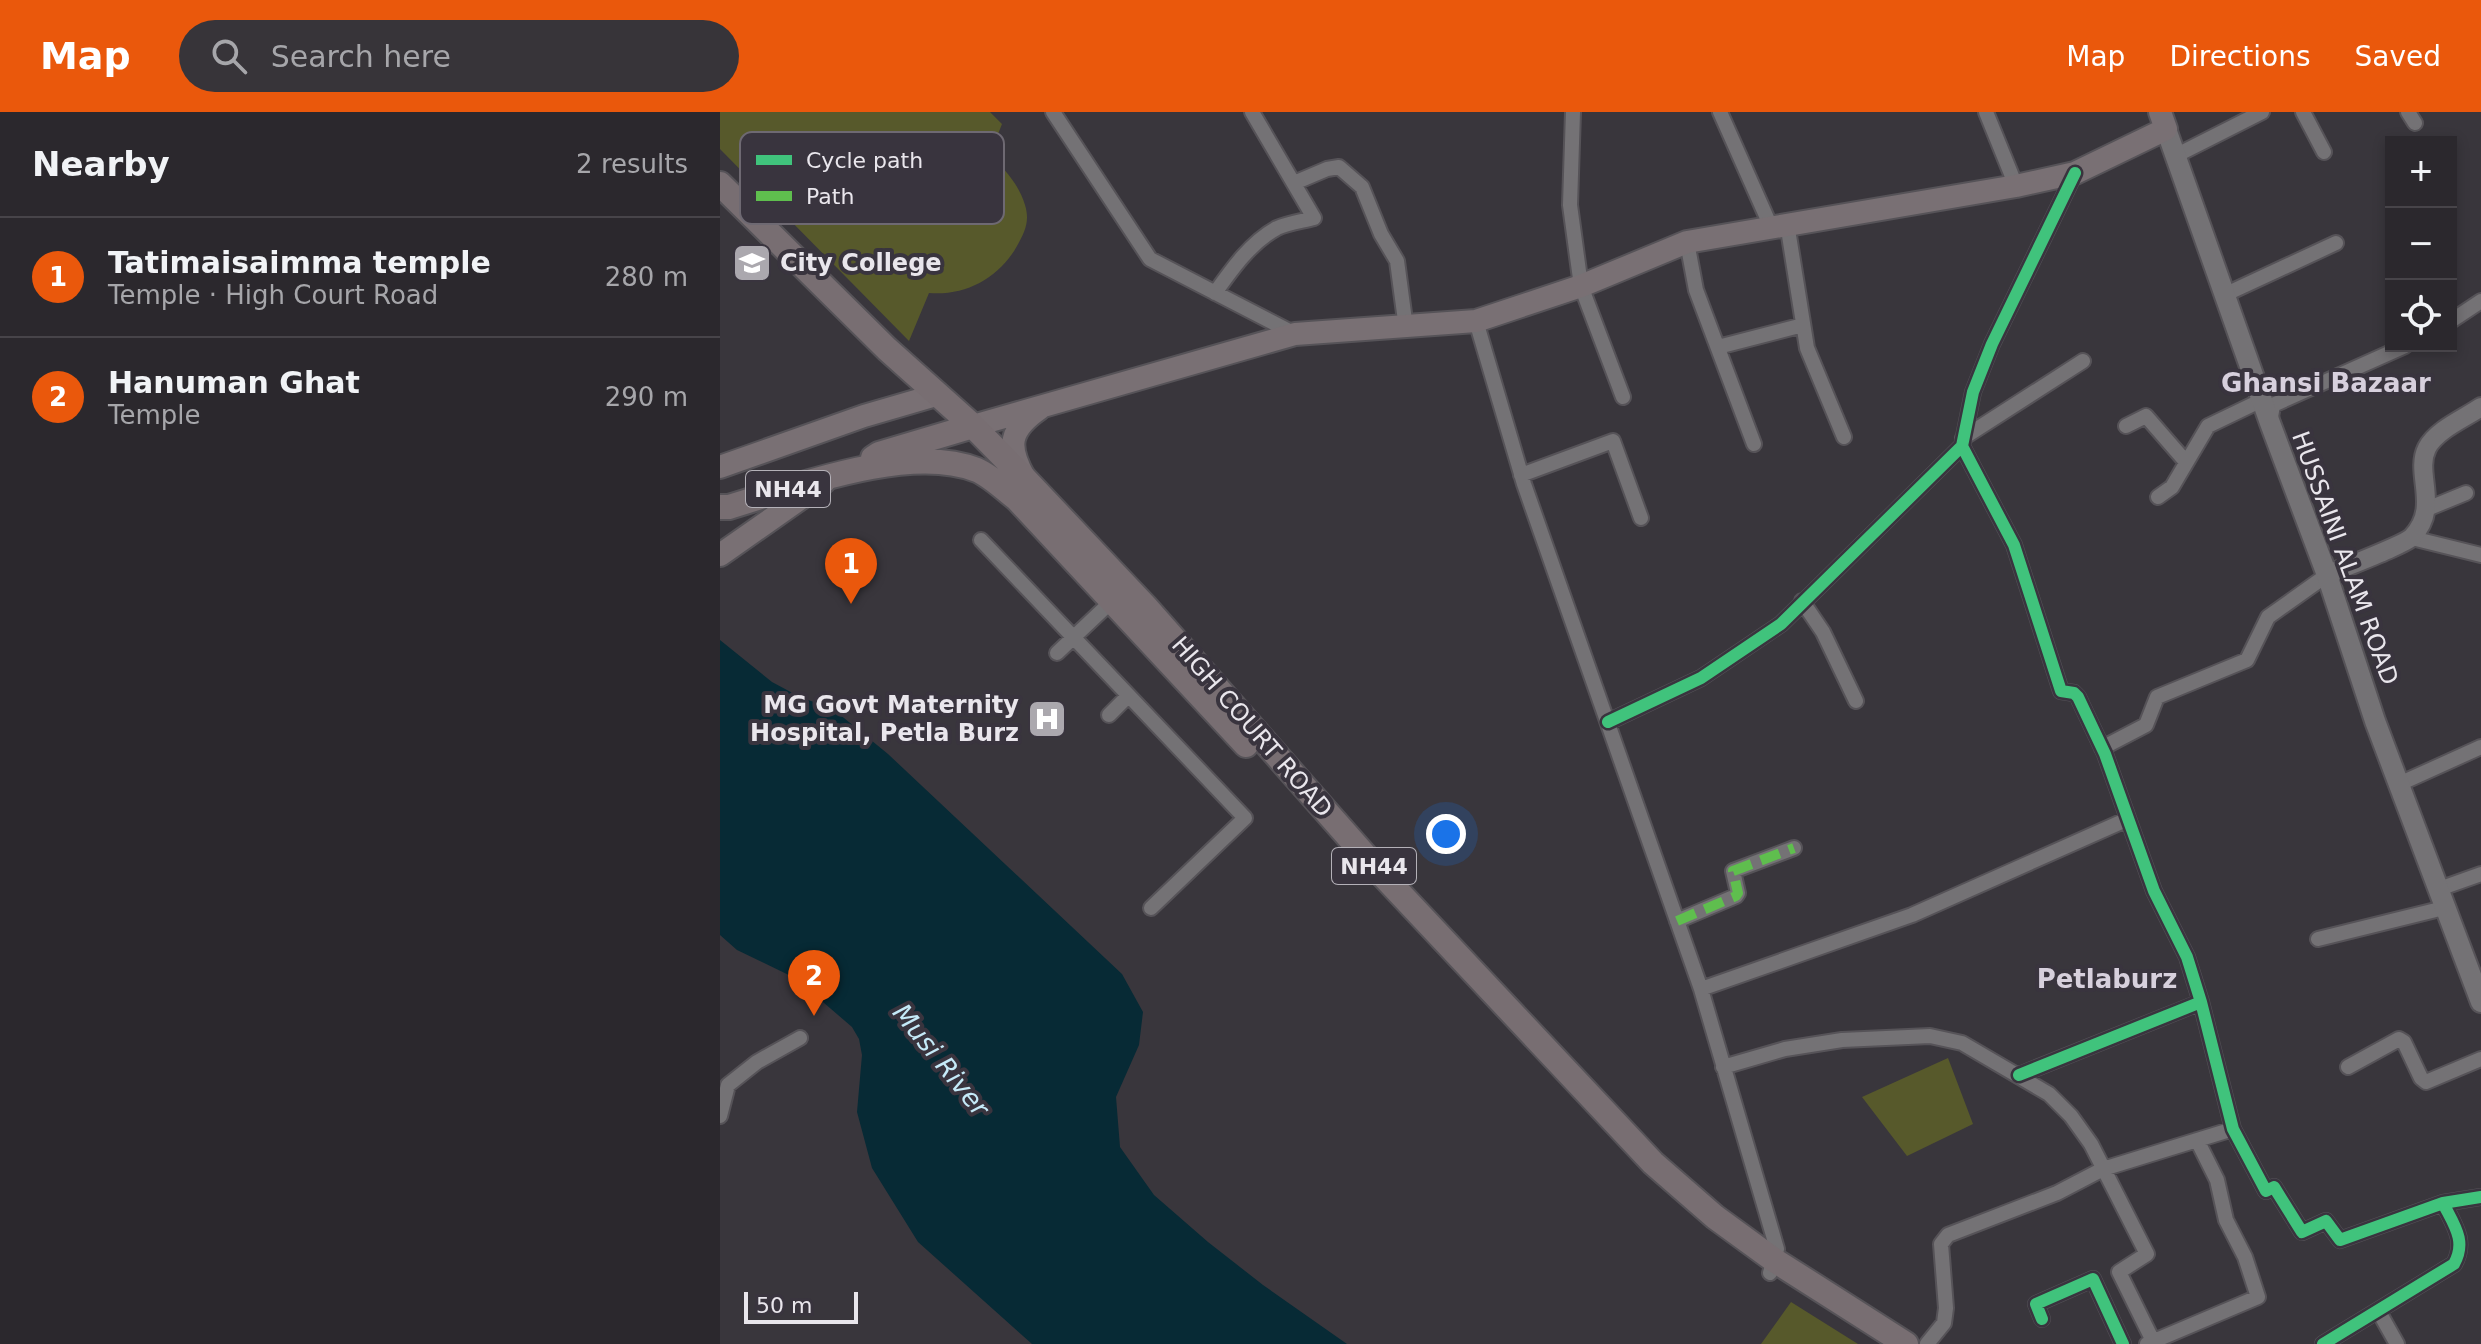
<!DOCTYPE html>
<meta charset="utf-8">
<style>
body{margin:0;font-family:"DejaVu Sans",sans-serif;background:#373439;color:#f1f3f6}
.controls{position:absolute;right:24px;top:24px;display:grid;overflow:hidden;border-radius:0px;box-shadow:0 4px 12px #0003}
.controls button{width:72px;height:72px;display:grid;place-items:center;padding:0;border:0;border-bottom:2px solid #474449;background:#2b282d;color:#f1f3f6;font:40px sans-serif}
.scale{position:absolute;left:24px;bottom:20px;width:114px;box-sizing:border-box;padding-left:8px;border:4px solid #e9e6ec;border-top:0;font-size:22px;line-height:28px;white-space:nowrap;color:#e9e6ec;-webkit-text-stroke:6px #39343e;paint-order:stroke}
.you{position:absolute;left:726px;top:722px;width:28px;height:28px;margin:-20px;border:6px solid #fff;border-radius:50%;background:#1a73e8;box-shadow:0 0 0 12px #1a73e833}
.badge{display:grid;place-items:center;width:52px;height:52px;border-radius:50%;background:#ea580c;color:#fff;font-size:26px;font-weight:700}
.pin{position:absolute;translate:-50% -66px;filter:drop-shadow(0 2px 4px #0008)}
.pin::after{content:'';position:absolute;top:42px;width:28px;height:24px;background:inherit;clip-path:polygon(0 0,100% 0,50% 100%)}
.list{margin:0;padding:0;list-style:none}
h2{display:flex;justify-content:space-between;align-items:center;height:104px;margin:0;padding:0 32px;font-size:34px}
h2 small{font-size:26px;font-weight:400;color:#a6a6aa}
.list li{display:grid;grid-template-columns:52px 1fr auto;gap:24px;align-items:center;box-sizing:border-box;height:120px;padding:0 32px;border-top:2px solid #474449}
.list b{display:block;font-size:30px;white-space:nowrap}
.list p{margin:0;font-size:26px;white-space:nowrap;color:#a6a6aa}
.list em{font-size:26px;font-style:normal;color:#a6a6aa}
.icon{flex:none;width:44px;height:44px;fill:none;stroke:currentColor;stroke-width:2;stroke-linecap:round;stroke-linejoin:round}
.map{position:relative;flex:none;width:1761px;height:1232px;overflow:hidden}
header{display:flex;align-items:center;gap:48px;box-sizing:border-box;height:112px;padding:0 40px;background:#ea580c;color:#fff}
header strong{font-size:38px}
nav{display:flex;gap:44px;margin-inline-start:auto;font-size:28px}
.search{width:560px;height:72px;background:#373439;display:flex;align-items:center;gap:20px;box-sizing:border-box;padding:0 28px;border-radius:44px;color:#a6a6aa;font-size:30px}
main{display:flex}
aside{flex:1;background:#2b282d}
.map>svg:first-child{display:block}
.green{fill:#57592b}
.water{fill:#072a35}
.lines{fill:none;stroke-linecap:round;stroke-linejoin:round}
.minor-casing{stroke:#565358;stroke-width:18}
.tertiary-casing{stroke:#565358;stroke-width:22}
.secondary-casing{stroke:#565358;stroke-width:24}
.primary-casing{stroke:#565358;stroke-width:26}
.trunk-casing{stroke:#565358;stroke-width:28}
.minor{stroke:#747275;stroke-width:14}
.tertiary{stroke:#747275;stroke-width:18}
.secondary{stroke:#747275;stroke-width:20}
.primary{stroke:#797074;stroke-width:22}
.trunk{stroke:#786e72;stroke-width:24}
.quiet{stroke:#5fbe4e;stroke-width:10;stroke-dasharray:20 10;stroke-linecap:butt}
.cycleway-casing{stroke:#39343e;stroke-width:17}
.cycleway{stroke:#40c37c;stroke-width:12}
.labels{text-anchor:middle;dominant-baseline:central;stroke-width:8;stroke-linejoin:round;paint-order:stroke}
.shield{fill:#39343e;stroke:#b4b1b8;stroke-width:2}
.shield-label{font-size:22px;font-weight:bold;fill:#e9e6ec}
.poi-label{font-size:24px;font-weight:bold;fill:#e9e6ec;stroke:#39343e;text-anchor:start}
.street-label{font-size:24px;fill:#e9e6ec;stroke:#39343e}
.neighbourhood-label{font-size:26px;font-weight:bold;fill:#d7d0dd;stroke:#39343e}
.water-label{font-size:26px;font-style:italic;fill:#c5eaf8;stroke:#39343e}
.key{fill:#39343e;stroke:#6e6972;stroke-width:2}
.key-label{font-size:22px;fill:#e9e6ec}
</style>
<header>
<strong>Map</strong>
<div class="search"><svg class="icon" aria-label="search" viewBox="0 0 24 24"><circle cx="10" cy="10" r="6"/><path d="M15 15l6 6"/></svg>Search here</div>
<nav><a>Map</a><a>Directions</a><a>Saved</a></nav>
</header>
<main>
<aside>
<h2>Nearby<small>2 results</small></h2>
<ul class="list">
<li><span class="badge">1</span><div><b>Tatimaisaimma temple</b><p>Temple · High Court Road</p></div><em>280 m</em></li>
<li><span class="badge">2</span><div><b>Hanuman Ghat</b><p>Temple</p></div><em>290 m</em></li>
</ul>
</aside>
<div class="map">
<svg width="1761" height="1232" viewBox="0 0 1761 1232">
<rect width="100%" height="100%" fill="#39363c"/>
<!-- green -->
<path class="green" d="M 0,0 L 270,0 L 282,12 L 270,42 C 284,57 299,72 305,93 C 310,109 305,120 297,134 C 279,166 246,184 209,181 L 189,229 L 0,37 Z
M 1228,946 L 1253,1012 L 1187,1044 L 1142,985 Z
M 1071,1190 L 1138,1232 L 1041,1232 Z"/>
<!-- water -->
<path class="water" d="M 0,528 L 52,570 L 80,585 L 113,597 L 168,642 L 402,862 L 423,900 L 419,933 L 396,985 L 400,1035 L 434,1083 L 488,1130 L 543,1173 L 627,1232 L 312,1232 L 198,1130 L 152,1056 L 137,1000 L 142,943 L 139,927 L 132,915 L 75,866 L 17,838 L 0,823 Z"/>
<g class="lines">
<defs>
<path id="minor" d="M 333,0 L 430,147 L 575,222
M 853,0 L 850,93 L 861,174 L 903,285
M 1000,0 L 1051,115
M 1266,0 L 1296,74
M 1583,0 L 1604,40
M 1688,0 L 1695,11
M 1455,44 L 1542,0
M 1355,61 L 1272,232 L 1253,280 L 1242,334 L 1294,433 L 1341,579 L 1354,581 L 1358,585 L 1385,642 L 1434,779 L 1467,845 L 1481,890 L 1513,1017 L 1546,1079 L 1554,1075 L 1582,1120 L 1606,1109 L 1620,1128 L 1723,1091 L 1761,1085
M 574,71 L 607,57 L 619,55 L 642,75 L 661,122 L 677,149 L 686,216
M 1067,111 L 1087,236 L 1124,325
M 967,130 L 976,178 L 1034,332
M 495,181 C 512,157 531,130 557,116 C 568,111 583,109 594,106 L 532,0
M 1504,183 L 1616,131
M 756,209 L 804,372 L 981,877 L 1057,1137 L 1050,1161
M 1731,209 L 1761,189
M 998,235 L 1083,213
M 1550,311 L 1553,293 L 1685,234
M 1406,314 L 1426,304 L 1466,350
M 1243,326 L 1363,249
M 801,363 L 893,329 L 921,406
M 1438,385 L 1452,375 L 1488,314 L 1542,288
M 1707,397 L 1746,381
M 1692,426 L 1761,443
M 261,428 L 525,706 L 431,796
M 1082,489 L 1103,520 L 1136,589
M 337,541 L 393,488
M 389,603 L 408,584
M 888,610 L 981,566 L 1061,512 L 1242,334
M 1382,636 L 1426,613 L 1437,585 L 1527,548 L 1548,505 L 1607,463
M 1679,672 L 1761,635
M 1719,777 L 1761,762
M 957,809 L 1016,784 L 1018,781 L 1013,759 L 1074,736
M 1598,827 L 1724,796
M 981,877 L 1192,803 L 1408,707
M 1003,955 L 1065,937 L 1122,928 L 1210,924 L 1242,931 L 1329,982 L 1351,1004 L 1371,1032 L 1427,1142 L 1399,1160 L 1433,1229
M 1628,955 L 1679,927 L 1684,930 L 1701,966 L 1706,970 L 1761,947
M 1299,963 L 1481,890
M 0,1004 L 8,973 L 37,950 L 80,926
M 1659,1200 L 1677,1232
M 1322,1207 L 1316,1192 L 1373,1167 L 1403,1232
M 1207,1232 L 1224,1211 L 1226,1196 L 1221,1132 L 1228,1123 L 1337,1081 L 1383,1057 L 1513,1017
M 1427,1232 L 1538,1185 L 1525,1145 L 1506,1108 L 1497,1068 L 1477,1028
M 1603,1232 L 1734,1152 C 1747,1129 1734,1113 1723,1091"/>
<path id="tertiary" d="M 1607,463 C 1622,456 1684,433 1692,425 C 1721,395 1694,362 1707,336 C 1716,318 1745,306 1761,295"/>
<path id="secondary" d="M 1446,17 L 1550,311 L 1607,463 L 1655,609 L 1761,890"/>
<path id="primary" d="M 253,314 L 575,222 L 756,209 L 861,174 L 967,130 L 1296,74 L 1355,61 L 1446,17 L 1440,0
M 0,355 L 144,304 L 216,283
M 304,365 C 287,334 289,318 319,297
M 0,443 L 104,370"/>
<path id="trunk" d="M 0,72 L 167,237 L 253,314 L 305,367 L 425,494 L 656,756 L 933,1051 L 995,1105 L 1054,1148 L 1186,1232
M 153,346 L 159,342 L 253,314
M 0,395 L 9,395 C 76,375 188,331 257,358 C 271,364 285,378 297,387 L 526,633"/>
</defs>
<!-- minor casing -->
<use href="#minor" class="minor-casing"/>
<!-- tertiary casing -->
<use href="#tertiary" class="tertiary-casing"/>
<!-- secondary casing -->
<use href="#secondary" class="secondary-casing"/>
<!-- primary casing -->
<use href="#primary" class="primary-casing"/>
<!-- trunk casing -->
<use href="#trunk" class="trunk-casing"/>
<!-- minor -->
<use href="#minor" class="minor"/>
<!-- tertiary -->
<use href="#tertiary" class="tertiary"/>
<!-- secondary -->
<use href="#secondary" class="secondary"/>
<!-- primary -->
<use href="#primary" class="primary"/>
<!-- trunk -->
<use href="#trunk" class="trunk"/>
<!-- quiet -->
<path class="quiet" d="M 957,809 L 1016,784 L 1018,781 L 1013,759 L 1074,736"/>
<defs>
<path id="cycleway" d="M 1355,61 L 1272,232 L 1253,280 L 1242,334 L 1294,433 L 1341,579 L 1354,581 L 1358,585 L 1385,642 L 1434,779 L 1467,845 L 1481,890 L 1513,1017 L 1546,1079 L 1554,1075 L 1582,1120 L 1606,1109 L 1620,1128 L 1723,1091 L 1761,1085
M 888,610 L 981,566 L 1061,512 L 1242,334
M 1299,963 L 1481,890
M 1322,1207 L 1316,1192 L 1373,1167 L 1403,1232
M 1603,1232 L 1734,1152 C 1747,1129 1734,1113 1723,1091"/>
</defs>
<!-- cycleway casing -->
<use href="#cycleway" class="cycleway-casing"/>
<!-- cycleway -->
<use href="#cycleway" class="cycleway"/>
</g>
<!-- icons -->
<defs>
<symbol id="university-square" viewBox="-11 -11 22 22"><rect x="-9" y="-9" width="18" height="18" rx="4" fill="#aba8ae" stroke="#39343e"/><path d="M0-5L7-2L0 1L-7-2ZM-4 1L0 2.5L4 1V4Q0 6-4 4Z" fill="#fff"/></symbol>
<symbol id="hospital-square" viewBox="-11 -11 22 22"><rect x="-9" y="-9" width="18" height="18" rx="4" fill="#aba8ae" stroke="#39343e"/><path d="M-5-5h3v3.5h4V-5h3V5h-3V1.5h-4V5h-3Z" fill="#fff"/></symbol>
</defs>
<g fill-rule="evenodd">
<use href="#university-square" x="10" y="129" width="44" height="44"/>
<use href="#hospital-square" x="305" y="585" width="44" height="44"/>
</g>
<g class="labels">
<!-- shield labels -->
<g class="shield">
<rect x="26" y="359" width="84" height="36" rx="6"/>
<rect x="612" y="736" width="84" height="36" rx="6"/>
</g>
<g class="shield-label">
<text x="68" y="377">NH44</text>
<text x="654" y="754">NH44</text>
</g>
<!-- poi labels -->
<g class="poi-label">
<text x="60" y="151">City College</text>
<text x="299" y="593" text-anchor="end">MG Govt Maternity<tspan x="299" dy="28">Hospital, Petla Burz</tspan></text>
</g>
<!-- street labels -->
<g class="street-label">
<text transform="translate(1625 446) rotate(70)">HUSSAINI ALAM ROAD</text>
<text transform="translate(532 615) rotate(49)">HIGH COURT ROAD</text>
</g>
<!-- neighbourhood labels -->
<g class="neighbourhood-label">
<text x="1606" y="271">Ghansi Bazaar</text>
<text x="1387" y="867">Petlaburz</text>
</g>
<!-- water labels -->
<g class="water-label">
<text transform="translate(221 948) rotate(51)">Musi River</text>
</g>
</g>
<!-- legend -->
<rect x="20" y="20" width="264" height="92" rx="12" class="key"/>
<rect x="36" y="43" width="36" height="10" fill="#40c37c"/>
<rect x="36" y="79" width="36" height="10" fill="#5fbe4e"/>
<g class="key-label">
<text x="86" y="56">Cycle path</text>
<text x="86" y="92">Path</text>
</g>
</svg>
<div class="controls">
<button>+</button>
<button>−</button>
<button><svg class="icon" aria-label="locate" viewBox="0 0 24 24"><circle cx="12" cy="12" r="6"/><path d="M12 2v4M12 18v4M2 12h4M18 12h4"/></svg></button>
</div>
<div class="scale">50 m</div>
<div class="you"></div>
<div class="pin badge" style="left:131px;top:492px">1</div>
<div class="pin badge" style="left:94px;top:904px">2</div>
</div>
</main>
